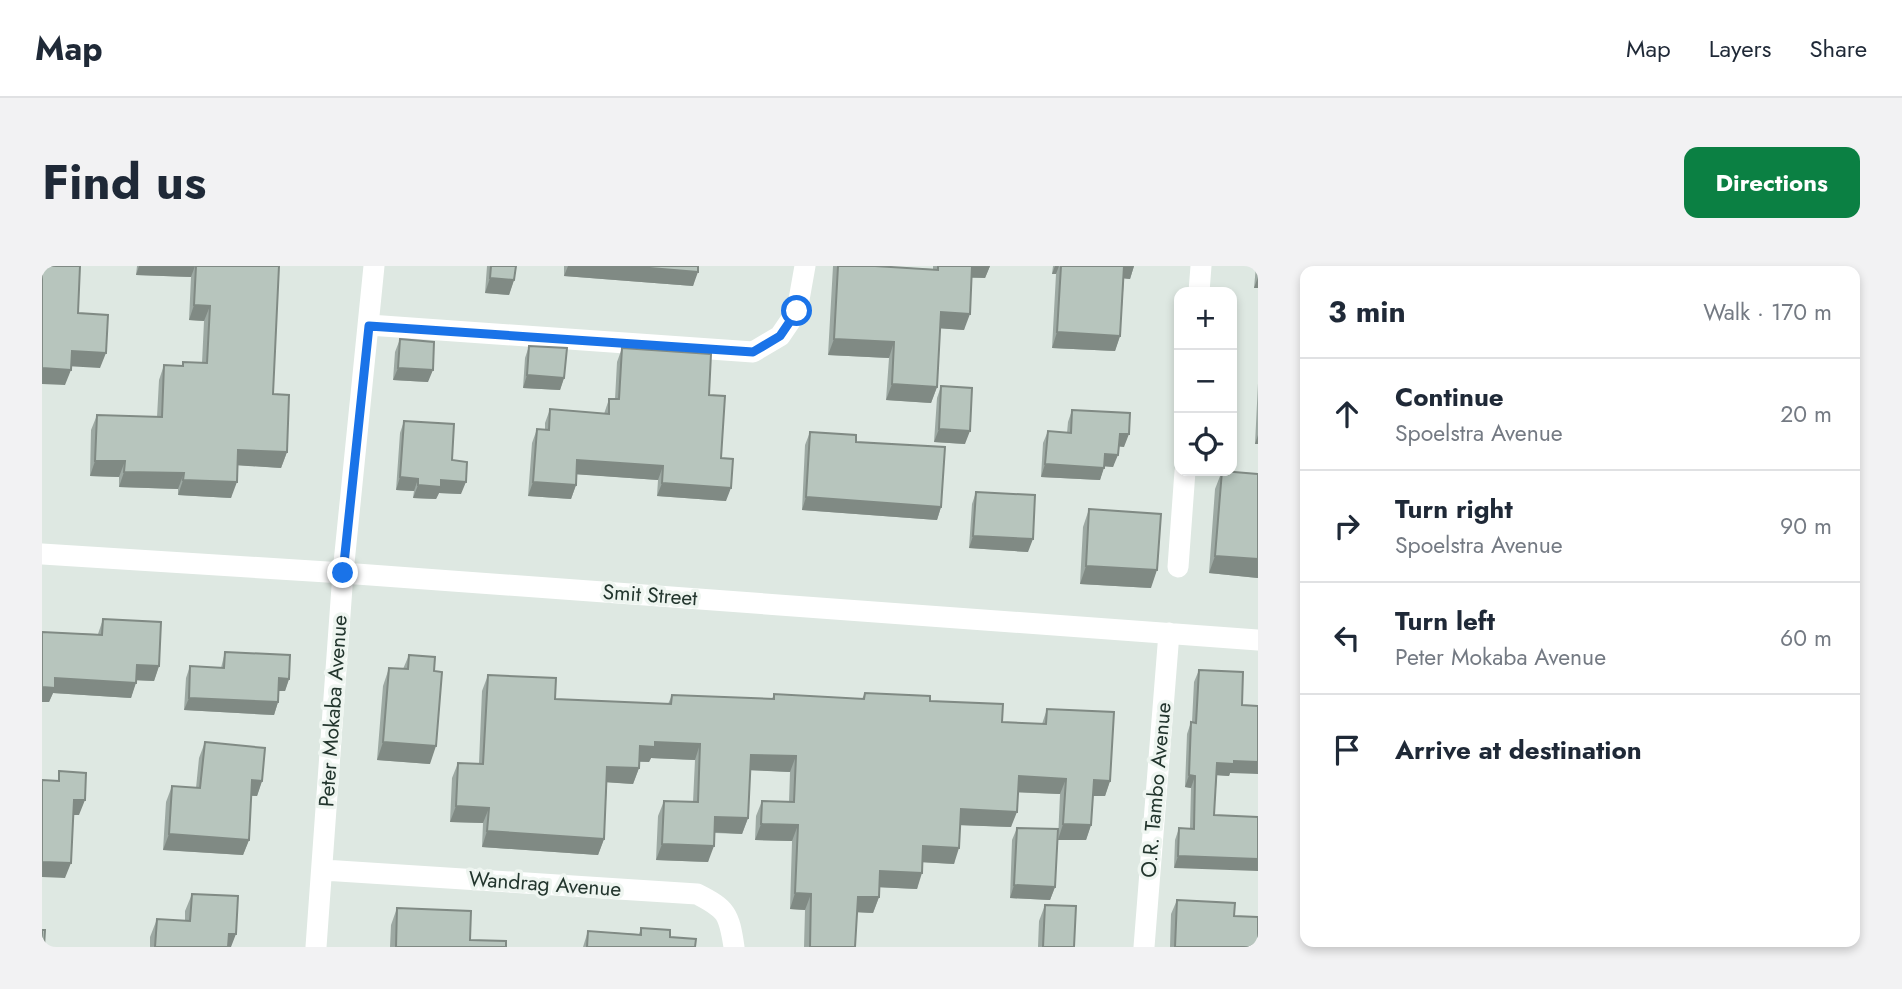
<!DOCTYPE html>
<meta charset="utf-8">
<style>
body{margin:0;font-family:Jost,sans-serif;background:#f2f2f3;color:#1f2937}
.controls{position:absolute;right:21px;top:21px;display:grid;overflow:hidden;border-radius:14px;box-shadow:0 4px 10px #0003}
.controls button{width:63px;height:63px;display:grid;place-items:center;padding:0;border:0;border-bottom:2px solid #e0e1e3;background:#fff;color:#1f2937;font:35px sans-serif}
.stop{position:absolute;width:21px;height:21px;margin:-16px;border:5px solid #1a73e8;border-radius:50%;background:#fff}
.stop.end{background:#1a73e8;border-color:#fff;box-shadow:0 2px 7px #0008}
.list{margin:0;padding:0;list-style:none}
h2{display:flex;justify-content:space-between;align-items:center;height:91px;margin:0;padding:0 28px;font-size:30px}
h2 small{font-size:23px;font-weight:400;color:#747a83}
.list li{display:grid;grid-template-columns:46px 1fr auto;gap:21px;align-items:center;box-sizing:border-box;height:112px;padding:0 28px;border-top:2px solid #e0e1e3}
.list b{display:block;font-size:26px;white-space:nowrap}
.list p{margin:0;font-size:23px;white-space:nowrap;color:#747a83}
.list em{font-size:23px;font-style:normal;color:#747a83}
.icon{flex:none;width:38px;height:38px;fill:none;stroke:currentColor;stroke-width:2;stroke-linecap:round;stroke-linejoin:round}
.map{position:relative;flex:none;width:1216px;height:681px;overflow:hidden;border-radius:14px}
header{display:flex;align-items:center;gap:42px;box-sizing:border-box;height:98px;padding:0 35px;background:#fff;border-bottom:2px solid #e0e1e3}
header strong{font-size:33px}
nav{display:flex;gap:38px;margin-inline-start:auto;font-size:24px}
.intro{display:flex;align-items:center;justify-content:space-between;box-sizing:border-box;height:168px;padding:0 42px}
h1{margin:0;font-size:49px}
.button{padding:18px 32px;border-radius:14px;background:#0b8043;color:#fff;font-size:24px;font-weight:700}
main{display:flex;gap:42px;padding:0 42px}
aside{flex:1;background:#fff;border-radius:14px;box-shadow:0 4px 10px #0003}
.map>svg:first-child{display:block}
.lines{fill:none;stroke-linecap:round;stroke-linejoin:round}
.minor{stroke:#fff;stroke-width:21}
.wall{fill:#9da9a3}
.shaded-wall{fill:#808a84}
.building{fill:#b7c5bd;stroke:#808a84;stroke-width:2}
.route{stroke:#1a73e8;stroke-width:9}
.labels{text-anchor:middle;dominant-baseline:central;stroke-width:7;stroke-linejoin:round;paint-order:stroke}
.street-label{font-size:21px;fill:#22352d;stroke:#eef5f0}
</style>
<header>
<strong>Map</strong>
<nav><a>Map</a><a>Layers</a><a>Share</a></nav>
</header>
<div class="intro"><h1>Find us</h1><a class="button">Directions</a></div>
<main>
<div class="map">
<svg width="1216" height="681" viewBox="0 0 1216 681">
<rect width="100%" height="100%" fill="#dee8e2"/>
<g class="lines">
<!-- minor -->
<path class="minor" d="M 1157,26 L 1159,0
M 327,59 L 711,86 L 738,70 L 755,45 L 763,0
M 0,288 L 301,307 L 1216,374
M 1136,301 L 1143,205
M 281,604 L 655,628 C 685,643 687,648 692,681
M 274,681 L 301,307 L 332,0
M 1102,681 L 1127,367"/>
</g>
<!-- wall -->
<path class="wall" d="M 95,0 L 237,0 L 231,128 L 245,186 L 239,202 L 196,199 L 189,232 L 136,229 L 136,223 L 77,221 L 77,211 L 48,210 L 49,164 L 55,149 L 115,151 L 117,114 L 122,99 L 140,100 L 141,96 L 160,97 L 162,55 L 147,54 L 149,11 L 94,9 Z
M 445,0 L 474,0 L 472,14 L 467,29 L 443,27 Z
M 522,0 L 656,0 L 651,20 L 522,10 Z
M 791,0 L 833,0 L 891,3 L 891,0 L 948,0 L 943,12 L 930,12 L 922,64 L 898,62 L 895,121 L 889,137 L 844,134 L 847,92 L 786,89 Z
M 1011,0 L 1092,0 L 1088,13 L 1082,12 L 1078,70 L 1073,85 L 1010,82 L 1014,8 L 1010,8 Z
M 1214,0 L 1216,0 L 1216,22 L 1212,22 Z
M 358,73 L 386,116 L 351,114 L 353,86 Z
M 487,80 L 522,112 L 518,124 L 481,122 L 483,92 Z
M 580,82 L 667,129 L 679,192 L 684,235 L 615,230 L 616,214 L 534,208 L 534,219 L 529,233 L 486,230 L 490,177 L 495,163 L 503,163 L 503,157 L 508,143 L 562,148 L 567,133 L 573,133 L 575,96 Z
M 1216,117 L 1216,178 L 1213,178 Z
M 899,120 L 923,178 L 892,176 L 895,132 Z
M 1030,144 L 1082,181 L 1077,180 L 1071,201 L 1062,200 L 1058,214 L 999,211 L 1001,177 L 1006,165 L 1025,167 L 1026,156 Z
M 362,155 L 410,194 L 419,228 L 397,227 L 394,233 L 371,232 L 372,225 L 354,224 L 358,167 Z
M 768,166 L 899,241 L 895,254 L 760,244 L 763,179 Z
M 1180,205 L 1216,208 L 1216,312 L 1167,307 L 1173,223 Z
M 934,226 L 986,286 L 927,282 L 930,238 Z
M 1047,243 L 1109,322 L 1038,318 L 1041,261 Z
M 61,353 L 117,400 L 112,415 L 94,414 L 89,432 L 11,427 L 7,436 L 0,436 L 0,366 L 56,368 Z
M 183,386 L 247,413 L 243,425 L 237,425 L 236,436 L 232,449 L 142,444 L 144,412 L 148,400 L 179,402 Z
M 367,389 L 388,498 L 335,494 L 341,420 L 347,402 L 361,403 Z
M 1157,404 L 1188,507 L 1187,510 L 1175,509 L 1172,549 L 1132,602 L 1133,574 L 1137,562 L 1148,562 L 1149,522 L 1143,521 L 1145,468 L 1149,456 L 1150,456 L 1152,416 Z
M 446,409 L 513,433 L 626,438 L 630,429 L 730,433 L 732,428 L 820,433 L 823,427 L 888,435 L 960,456 L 1000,458 L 1005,443 L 1068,515 L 1063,530 L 1051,530 L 1049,559 L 1044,574 L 1016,574 L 1018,528 L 976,526 L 969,561 L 919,559 L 912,598 L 881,596 L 875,623 L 837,621 L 837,631 L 831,647 L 815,646 L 813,681 L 762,681 L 763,644 L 748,643 L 750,575 L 713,574 L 714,550 L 720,535 L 747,536 L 748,506 L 708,504 L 706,552 L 700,568 L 673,567 L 666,596 L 614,594 L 616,550 L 622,535 L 651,536 L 653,494 L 609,492 L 607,496 L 597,496 L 597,502 L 591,518 L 565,516 L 562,573 L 556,589 L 440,581 L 441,557 L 408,556 L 410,512 L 416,497 L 437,497 L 440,425 Z
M 163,476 L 220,515 L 215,530 L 209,530 L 207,574 L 201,589 L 121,584 L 124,536 L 130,520 L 154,522 L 157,492 Z
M 975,562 L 1013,621 L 1008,634 L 968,632 L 970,574 Z
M 150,628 L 189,681 L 108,681 L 108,671 L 115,653 L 143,655 L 143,645 Z
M 1135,634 L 1192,650 L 1216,681 L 1128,681 L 1129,648 Z
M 1003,639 L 1032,681 L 996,681 L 997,655 Z
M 355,642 L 428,674 L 464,681 L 348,681 L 349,659 Z
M 599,662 L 628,671 L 653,681 L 541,681 L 546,665 L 597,668 Z"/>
<!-- shaded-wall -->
<path class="shaded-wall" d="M 97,0 L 153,0 L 149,11 L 94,9 Z
M 526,0 L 584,0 L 656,6 L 651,20 L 522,10 Z
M 929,0 L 948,0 L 943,12 L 925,11 Z
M 1013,0 L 1017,0 L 1014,8 L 1010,8 Z
M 1081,0 L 1092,0 L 1088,13 L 1077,12 Z
M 1216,11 L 1216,22 L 1212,22 Z
M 448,12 L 472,14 L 467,29 L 443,27 Z
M 152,39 L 168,40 L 162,55 L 147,54 Z
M 899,46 L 928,48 L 922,64 L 893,62 Z
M 1015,66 L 1078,70 L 1073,85 L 1010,82 Z
M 792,73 L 852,76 L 847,92 L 786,89 Z
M 30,85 L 64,87 L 58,102 L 24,100 Z
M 0,102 L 29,104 L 23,119 L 0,118 Z
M 356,102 L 391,104 L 386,116 L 351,114 Z
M 485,109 L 522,112 L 518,124 L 481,122 Z
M 850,118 L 895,121 L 889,137 L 844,134 Z
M 897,163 L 928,165 L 923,178 L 892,176 Z
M 1078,168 L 1087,168 L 1082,181 L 1073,180 Z
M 1216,169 L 1216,178 L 1213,178 Z
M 196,184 L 245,186 L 239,202 L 191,199 Z
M 1063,188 L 1076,189 L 1071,201 L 1059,200 Z
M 535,194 L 621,200 L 616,214 L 530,208 Z
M 53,195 L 83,195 L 77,211 L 48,210 Z
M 1003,198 L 1062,202 L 1058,214 L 999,211 Z
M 82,206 L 142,207 L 136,223 L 77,221 Z
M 358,211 L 376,213 L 372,225 L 354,224 Z
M 141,214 L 195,216 L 189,232 L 136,229 Z
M 399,214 L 424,216 L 419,228 L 397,227 L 394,233 L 371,232 L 376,219 Z
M 491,216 L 534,219 L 529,233 L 486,230 Z
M 620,217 L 689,222 L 684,235 L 615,230 Z
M 764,231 L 899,241 L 895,254 L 760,244 Z
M 931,270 L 991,273 L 986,286 L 927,282 Z
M 1173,290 L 1216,293 L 1216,312 L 1167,307 Z
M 1044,300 L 1115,304 L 1109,322 L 1038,318 Z
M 95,399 L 117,400 L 112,415 L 89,414 Z
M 13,412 L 94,417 L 89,432 L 11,427 L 7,436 L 0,436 L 0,421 Z
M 237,412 L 247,413 L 243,425 L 233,425 Z
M 147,432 L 236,436 L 232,449 L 142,444 Z
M 341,476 L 394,480 L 388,498 L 335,494 Z
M 613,476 L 658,478 L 653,494 L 609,492 L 607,496 L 592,495 L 598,480 Z
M 709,489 L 754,490 L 748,506 L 703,504 Z
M 1192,495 L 1216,496 L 1216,508 L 1188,507 L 1187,510 L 1171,509 L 1175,497 Z
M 565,501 L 597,502 L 591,518 L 560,516 Z
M 1147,509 L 1153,510 L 1149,522 L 1143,521 Z
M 977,510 L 1024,513 L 1018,528 L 971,526 Z
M 210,514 L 220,515 L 215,530 L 204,529 Z
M 1052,514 L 1068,515 L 1063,530 L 1046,530 Z
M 32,534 L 43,534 L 37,549 L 27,549 Z
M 414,540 L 447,542 L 441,557 L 408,556 Z
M 919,543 L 975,546 L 969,561 L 914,559 Z
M 673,551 L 706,552 L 700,568 L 668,566 Z
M 719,558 L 756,559 L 750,575 L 713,574 Z
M 1021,558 L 1049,559 L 1044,574 L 1016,574 Z
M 445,565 L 562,573 L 556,589 L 440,581 Z
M 127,568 L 207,574 L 201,589 L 121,584 Z
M 620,578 L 672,580 L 666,596 L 614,594 Z
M 881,580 L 917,582 L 912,598 L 876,596 Z
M 1136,590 L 1216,593 L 1216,605 L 1132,602 Z
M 0,596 L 29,597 L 23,612 L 0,611 Z
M 838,605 L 880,607 L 875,623 L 832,621 Z
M 972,619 L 1013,621 L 1008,634 L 968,632 Z
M 753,627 L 769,628 L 763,644 L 748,643 Z
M 816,631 L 837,631 L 831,647 L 810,646 Z
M 187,668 L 194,668 L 189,681 L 182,681 Z"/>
<!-- building -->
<path class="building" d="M 0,0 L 38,0 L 36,47 L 66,49 L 64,87 L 30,85 L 29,104 L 0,102 Z
M 154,0 L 237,0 L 231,128 L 247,129 L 245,186 L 196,184 L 195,216 L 141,214 L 142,207 L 82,206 L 83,195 L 53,195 L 55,149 L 120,151 L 122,99 L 141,100 L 141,96 L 165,97 L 168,40 L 152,39 Z
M 449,0 L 474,0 L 472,14 L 448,12 Z
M 584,0 L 656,0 L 656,6 Z
M 796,0 L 833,0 L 896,4 L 896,0 L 930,0 L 928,48 L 899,46 L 895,121 L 850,118 L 852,76 L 792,73 Z
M 1019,0 L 1082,0 L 1078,70 L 1015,66 Z
M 358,73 L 392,76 L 391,104 L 356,102 Z
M 487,80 L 525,82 L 522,112 L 485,109 Z
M 580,82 L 669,88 L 667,129 L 683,130 L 679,192 L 691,193 L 689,222 L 620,217 L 621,200 L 535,194 L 534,219 L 491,216 L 495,163 L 507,164 L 508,143 L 567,148 L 567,133 L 577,133 Z
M 899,120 L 930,122 L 928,165 L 897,163 Z
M 1030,144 L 1088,147 L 1087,168 L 1078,168 L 1076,189 L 1063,188 L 1062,202 L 1003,198 L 1006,165 L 1029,167 Z
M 362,155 L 412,158 L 410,194 L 425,196 L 424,216 L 399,214 L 399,221 L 376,219 L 376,213 L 358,211 Z
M 768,166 L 814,169 L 814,176 L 903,181 L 899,241 L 764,231 Z
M 1180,205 L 1216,208 L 1216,293 L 1173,290 Z
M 934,226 L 993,229 L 991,273 L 931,270 Z
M 1047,243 L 1119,248 L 1115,304 L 1044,300 Z
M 61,353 L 119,356 L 117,400 L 95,399 L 94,417 L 13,412 L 13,422 L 0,421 L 0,366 L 60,369 Z
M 183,386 L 248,389 L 247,413 L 237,412 L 236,436 L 147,432 L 148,400 L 182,402 Z
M 367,389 L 393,391 L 392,405 L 400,406 L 394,480 L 341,476 L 347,402 L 366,403 Z
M 1157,404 L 1201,406 L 1200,439 L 1216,440 L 1216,496 L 1192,495 L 1192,498 L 1175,497 L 1172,549 L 1216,551 L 1216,593 L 1136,590 L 1137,562 L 1152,563 L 1153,510 L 1147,509 L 1149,456 L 1154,457 Z
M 446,409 L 514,412 L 513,433 L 629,438 L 630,429 L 732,433 L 732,428 L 822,433 L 823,427 L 888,430 L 888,435 L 961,438 L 960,456 L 1004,458 L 1005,443 L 1072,446 L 1068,515 L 1052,514 L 1049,559 L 1021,558 L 1024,513 L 977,510 L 975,546 L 919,543 L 917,582 L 881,580 L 880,607 L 838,605 L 837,631 L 816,631 L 813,681 L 768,681 L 769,628 L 753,627 L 756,559 L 719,558 L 720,535 L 752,536 L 754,490 L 709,489 L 706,552 L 673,551 L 672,580 L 620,578 L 622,535 L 656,536 L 658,478 L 613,476 L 613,481 L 598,480 L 597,502 L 565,501 L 562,573 L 445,565 L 447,542 L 414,540 L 416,497 L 441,498 Z
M 163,476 L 223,482 L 220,515 L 210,514 L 207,574 L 127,568 L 130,520 L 158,522 Z
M 17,505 L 44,507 L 43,534 L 32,534 L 29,597 L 0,596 L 0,514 L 17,515 Z
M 975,562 L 1016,563 L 1013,621 L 972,619 Z
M 150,628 L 196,630 L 194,668 L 187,668 L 186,681 L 113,681 L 115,653 L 148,655 Z
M 1135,634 L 1193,637 L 1192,650 L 1216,651 L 1216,681 L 1133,681 Z
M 1003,639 L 1034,640 L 1032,681 L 1001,681 Z
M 355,642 L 429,645 L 428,674 L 464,675 L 464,681 L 354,681 Z
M 599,662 L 628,664 L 628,671 L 654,673 L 653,681 L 545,681 L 546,665 L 599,669 Z
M 0,664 L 3,664 L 2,681 L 0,681 Z"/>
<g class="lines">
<!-- route -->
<path class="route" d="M 301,307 L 327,60 L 711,86 L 738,70 L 755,45"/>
</g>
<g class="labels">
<!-- street labels -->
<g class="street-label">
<text transform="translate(608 329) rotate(4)">Smit Street</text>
<text transform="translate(291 445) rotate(-86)">Peter Mokaba Avenue</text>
<text transform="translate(1114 524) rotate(-85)">O.R. Tambo Avenue</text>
<text transform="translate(503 618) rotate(4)">Wandrag Avenue</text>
</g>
</g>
</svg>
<div class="controls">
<button>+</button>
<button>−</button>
<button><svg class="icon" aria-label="locate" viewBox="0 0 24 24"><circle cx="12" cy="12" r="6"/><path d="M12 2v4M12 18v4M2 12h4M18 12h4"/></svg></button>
</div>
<div class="stop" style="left:755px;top:45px"></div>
<div class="stop end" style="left:301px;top:307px"></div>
</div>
<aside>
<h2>3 min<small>Walk · 170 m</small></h2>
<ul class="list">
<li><svg class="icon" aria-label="ahead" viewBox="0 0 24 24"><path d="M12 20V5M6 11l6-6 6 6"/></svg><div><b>Continue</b><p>Spoelstra Avenue</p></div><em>20 m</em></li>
<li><svg class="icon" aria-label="right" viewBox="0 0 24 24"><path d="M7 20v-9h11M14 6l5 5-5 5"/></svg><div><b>Turn right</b><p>Spoelstra Avenue</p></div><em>90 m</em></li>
<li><svg class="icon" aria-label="left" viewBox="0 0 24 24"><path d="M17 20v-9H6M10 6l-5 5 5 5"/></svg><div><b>Turn left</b><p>Peter Mokaba Avenue</p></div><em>60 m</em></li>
<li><svg class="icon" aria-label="arrive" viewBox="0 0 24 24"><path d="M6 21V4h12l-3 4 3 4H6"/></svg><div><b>Arrive at destination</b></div></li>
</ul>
</aside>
</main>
